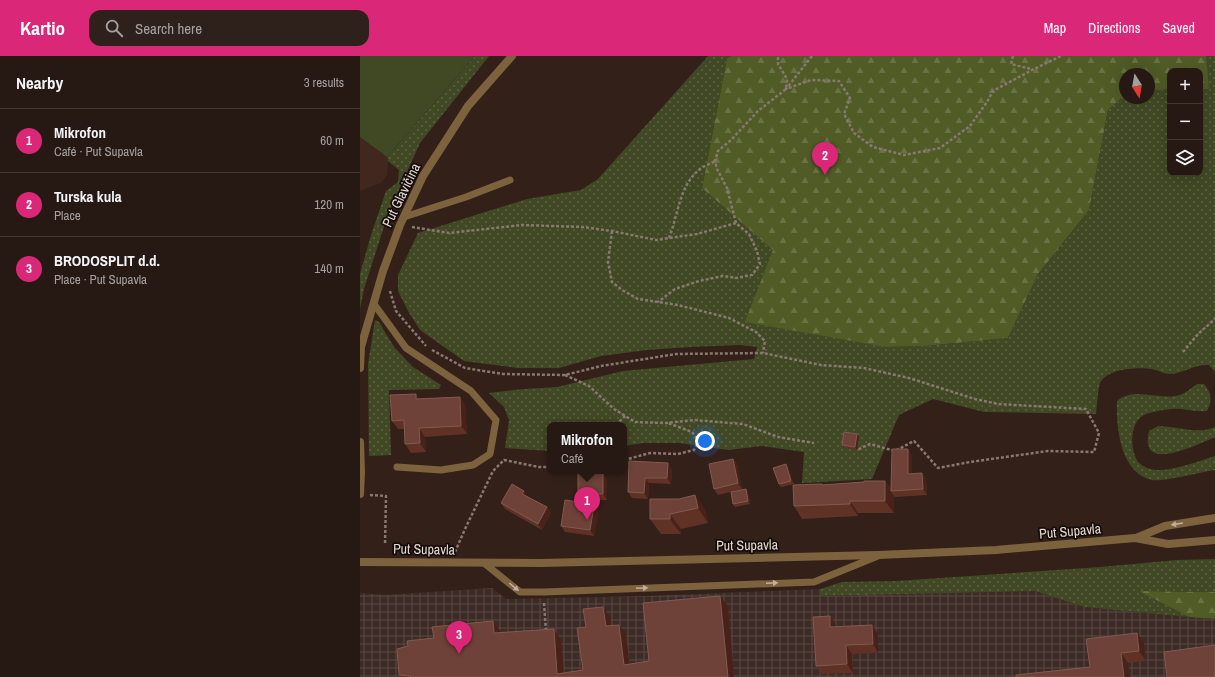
<!DOCTYPE html>
<meta charset="utf-8">
<style>
body{margin:0;font-family:"Archivo Narrow",sans-serif;background:#2e211c;color:#f1f3f6}
.controls{position:absolute;right:12px;top:12px;display:grid;overflow:hidden;border-radius:8px;box-shadow:0 4px 16px #0002}
.controls button{width:36px;height:36px;display:grid;place-items:center;padding:0;border:0;border-bottom:1px solid #423733;background:#261813;color:#f1f3f6;font:20px sans-serif}
.compass{position:absolute;left:759px;top:12px;width:36px;height:36px;border-radius:50%;background:#261813;box-shadow:0 4px 16px #0002;rotate:169deg}
.you{position:absolute;left:345px;top:385px;width:14px;height:14px;margin:-10px;border:3px solid #fff;border-radius:50%;background:#1a73e8;box-shadow:0 0 0 6px #1a73e833}
.badge{display:grid;place-items:center;width:26px;height:26px;border-radius:50%;background:#db2777;color:#fff;font-size:13px;font-weight:700}
.pin{position:absolute;translate:-50% -33px;filter:drop-shadow(0 1px 2px #0008)}
.pin::after{content:'';position:absolute;top:21px;width:14px;height:12px;background:inherit;clip-path:polygon(0 0,100% 0,50% 100%)}
.popup{position:absolute;left:187px;top:366px;width:80px;height:52px;box-sizing:border-box;display:grid;place-content:center;border-radius:8px;background:#261813;filter:drop-shadow(0 1px 3px #0005);font-size:13px;white-space:nowrap;color:#a4a0a0}
.popup b{font-size:15px;color:#f1f3f6}
.popup::after{content:'';position:absolute;left:50%;top:100%;margin-left:-8px;border:8px solid transparent;border-top-color:#261813}
.list{margin:0;padding:0;list-style:none}
h2{display:flex;justify-content:space-between;align-items:center;height:52px;margin:0;padding:0 16px;font-size:17px}
h2 small{font-size:13px;font-weight:400;color:#a4a0a0}
.list li{display:grid;grid-template-columns:26px 1fr auto;gap:12px;align-items:center;box-sizing:border-box;height:64px;padding:0 16px;border-top:1px solid #423733}
.list b{display:block;font-size:15px;white-space:nowrap}
.list p{margin:0;font-size:13px;white-space:nowrap;color:#a4a0a0}
.list em{font-size:13px;font-style:normal;color:#a4a0a0}
.icon{flex:none;width:22px;height:22px;fill:none;stroke:currentColor;stroke-width:2;stroke-linecap:round;stroke-linejoin:round}
.map{position:relative;flex:none;width:855px;height:621px;overflow:hidden}
header{display:flex;align-items:center;gap:24px;box-sizing:border-box;height:56px;padding:0 20px;background:#db2777;color:#fff}
header strong{font-size:19px}
nav{display:flex;gap:22px;margin-inline-start:auto;font-size:14px}
.search{width:280px;height:36px;background:#2e211c;display:flex;align-items:center;gap:10px;box-sizing:border-box;padding:0 14px;border-radius:12px;color:#a4a0a0;font-size:15px}
main{display:flex}
aside{flex:1;background:#261813}
.map>svg:first-child{display:block}
.built{fill:#41271e}
.industrial{fill:url(#industrial-grid)}
.grass{fill:url(#grass-dots)}
.forest{fill:url(#forest-firs)}
.green{fill:#414824}
.lines{fill:none;stroke-linecap:round;stroke-linejoin:round}
.path{stroke:#887872;stroke-width:2.5;stroke-dasharray:3 2;stroke-linecap:butt}
.lane{stroke:#7c633e;stroke-width:7}
.street{stroke:#7c633e;stroke-width:8}
.wall{fill:#603125}
.shaded-wall{fill:#482218}
.building{fill:#6e4238;stroke:#815a50}
.oneway{fill:#c0ae9e}
.labels{text-anchor:middle;dominant-baseline:central;stroke-width:3.5;stroke-linejoin:round;paint-order:stroke}
.street-label{font-size:14px;fill:#e4d7d2;stroke:#140c09}
</style>
<header>
<strong>Kartio</strong>
<div class="search"><svg class="icon" aria-label="search" viewBox="0 0 24 24"><circle cx="10" cy="10" r="6"/><path d="M15 15l6 6"/></svg>Search here</div>
<nav><a>Map</a><a>Directions</a><a>Saved</a></nav>
</header>
<main>
<aside>
<h2>Nearby<small>3 results</small></h2>
<ul class="list">
<li><span class="badge">1</span><div><b>Mikrofon</b><p>Café · Put Supavla</p></div><em>60 m</em></li>
<li><span class="badge">2</span><div><b>Turska kula</b><p>Place</p></div><em>120 m</em></li>
<li><span class="badge">3</span><div><b>BRODOSPLIT d.d.</b><p>Place · Put Supavla</p></div><em>140 m</em></li>
</ul>
</aside>
<div class="map">
<svg width="855" height="621" viewBox="0 0 855 621">
<defs>
<pattern id="industrial-grid" width="8" height="8" patternUnits="userSpaceOnUse"><rect width="8" height="8" fill="#3d2b26"/><path d="M0 4h8M4 0v8" fill="none" stroke="#594945"/></pattern>
<pattern id="grass-dots" width="8" height="8" patternUnits="userSpaceOnUse"><rect width="8" height="8" fill="#414824"/><path d="M2 2h.1M6 6h.1" fill="none" stroke="#5c6243" stroke-width="1.8" stroke-linecap="round"/></pattern>
<pattern id="forest-firs" width="22" height="20" patternUnits="userSpaceOnUse"><rect width="22" height="20" fill="#515b26"/><path d="M5 1l3.5 6h-7zM16 11l3.5 6h-7z" fill="#6a7245"/></pattern>
</defs>
<rect width="100%" height="100%" fill="#332019"/>
<!-- built -->
<path class="built" d="M 0,81 L 27,101 L 28,105 L 27,119 L 21,127 L 0,135 Z"/>
<!-- industrial -->
<path class="industrial" d="M 132,532 L 146,543 L 288,540 L 460,533 L 460,540 L 675,535 L 724,551 L 855,563 L 855,621 L 0,621 L 0,537 L 25,539 Z"/>
<!-- grass -->
<path class="grass" d="M 115,0 L 129,0 L 60,87 L 28,158 L 4,233 L 0,253 L 0,218 L 11,179 L 26,135 L 38,126 L 39,114 L 28,105 L 27,101 Z
M 348,0 L 371,0 L 367,2 L 342,132 L 526,291 L 566,290 L 648,282 L 678,218 L 729,154 L 748,54 L 765,39 L 765,42 L 789,42 L 789,35 L 810,33 L 810,117 L 840,117 L 840,33 L 848,33 L 846,0 L 855,0 L 855,316 L 849,309 C 835,308 824,317 810,318 C 804,318 798,314 792,313 C 778,311 748,312 740,327 C 738,332 737,352 736,358 L 624,356 L 573,343 L 539,359 L 512,423 L 442,427 L 444,396 L 402,390 L 368,394 L 320,387 L 283,387 L 264,390 L 264,369 L 190,369 L 190,395 L 145,392 L 149,364 L 144,351 L 129,337 L 164,333 L 197,331 L 263,315 L 394,303 L 397,291 L 380,289 L 331,291 L 287,294 L 241,300 L 199,312 L 157,312 L 104,305 L 60,274 L 48,255 L 38,235 L 38,219 L 58,177 L 167,143 L 221,134 L 238,123 Z
M 15,264 L 19,266 L 34,291 L 53,311 L 81,329 L 79,333 L 29,334 L 31,399 L 9,400 L 8,308 Z
M 837,328 L 844,328 C 852,337 852,345 847,355 C 838,356 831,354 822,353 C 810,352 797,355 786,358 C 769,364 769,395 779,407 C 781,409 787,412 790,413 C 804,418 840,405 855,400 L 855,414 C 842,416 802,426 792,424 C 760,417 756,371 757,345 C 774,331 795,343 815,340 C 824,339 830,333 837,328 Z
M 798,370 C 815,370 840,379 855,371 L 855,381 C 838,388 778,419 789,375 Z
M 855,503 L 855,536 L 780,535 L 829,561 L 724,551 L 675,535 L 459,540 L 460,533 L 482,526 L 536,525 L 740,511 L 817,504 Z"/>
<!-- forest -->
<path class="forest" d="M 371,0 L 846,0 L 849,33 L 840,33 L 840,15 L 810,15 L 810,33 L 789,35 L 789,18 L 765,18 L 765,39 L 748,54 L 729,154 L 678,218 L 648,282 L 566,290 L 526,291 L 385,266 L 413,194 L 342,132 L 367,2 Z
M 779,535 L 855,536 L 855,563 L 829,561 Z"/>
<!-- green -->
<path class="green" d="M 0,0 L 115,0 L 27,101 L 0,81 Z"/>
<g class="lines">
<!-- path -->
<path class="path" d="M 452,0 L 426,33 L 451,24 L 479,25 L 490,42 L 484,58 L 494,77 L 513,91 L 544,99 L 580,92 L 610,70 L 627,46 L 633,35 L 672,14 L 701,0
M 653,0 L 651,8 L 671,13
M 376,167 L 367,132 L 357,113 L 355,105 L 358,95 L 371,84 L 398,55 L 426,33 L 427,23 L 418,8 L 418,0
M 52,171 L 89,177 L 162,169 L 223,171 L 252,175 L 296,184 L 337,178 L 376,167 L 389,178 L 397,195 L 400,208 L 392,219 L 376,222 L 363,220 L 339,225 L 315,233 L 298,246
M 252,175 L 248,206 L 252,226 L 262,234 L 278,243 L 318,249 L 369,262 L 396,276 L 405,285 L 403,297
M 309,182 C 318,160 319,130 339,114 C 343,110 350,108 355,105
M 30,235 L 36,255 L 66,290
M 72,294 L 105,312 L 143,318 L 205,319 L 241,310 L 316,298 L 403,297 L 461,309 L 504,312 L 549,322 L 615,343 L 638,348 L 726,353 L 739,377 L 734,396 L 688,395 L 610,406 L 578,412 L 554,385 L 535,395 L 510,388 L 497,394
M 823,296 L 838,278 L 855,263
M 205,319 L 229,330 L 254,353 L 275,366 L 306,367 L 335,364 L 383,368 L 418,381 L 454,387
M 256,369 L 265,360
M 264,404 L 290,397 L 318,398 L 334,394 L 339,385 L 332,376 L 308,367
M 10,439 L 26,440 L 25,489
M 95,496 L 105,473 L 133,415 L 144,404 L 179,411 L 190,411
M 184,547 L 186,576"/>
<!-- lane -->
<path class="lane" d="M 44,161 L 106,141 L 150,124
M 14,248 L 46,292 L 111,335 L 136,364 L 130,398 L 113,409 L 81,414 L 37,411
M 124,507 L 160,536 L 184,536 L 454,526 L 518,500"/>
<!-- street -->
<path class="street" d="M 0,312 L 1,291 L 23,215 L 40,169 L 63,120 L 108,50 L 152,0
M 0,386 L 1,416 L 0,438
M 776,482 L 805,470 L 855,462
M 0,506 L 181,507 L 518,499 L 636,494 L 775,482 L 808,488 L 855,484"/>
</g>
<!-- wall -->
<path class="wall" d="M 56,338 L 59,343 L 100,341 L 105,349 L 107,378 L 65,381 L 66,396 L 51,397 L 45,388 L 45,373 L 38,373 L 32,365 Z
M 497,378 L 499,381 L 497,394 L 484,392 L 482,389 Z
M 552,399 L 552,418 L 562,417 L 566,423 L 567,439 L 535,441 L 534,440 L 534,457 L 498,457 L 498,460 L 442,463 L 434,450 L 462,428 L 462,429 L 531,433 Z
M 373,403 L 377,408 L 382,433 L 358,439 L 354,433 Z
M 269,405 L 312,413 L 311,428 L 289,427 L 288,443 L 272,442 L 268,436 Z
M 428,411 L 434,428 L 421,431 L 419,428 Z
M 247,423 L 247,444 L 240,444 L 234,480 L 205,476 L 201,470 L 218,446 Z
M 386,433 L 388,436 L 390,448 L 375,451 L 373,448 Z
M 164,435 L 168,441 L 187,451 L 191,457 L 182,474 L 145,453 L 141,447 Z
M 335,439 L 345,454 L 348,467 L 321,473 L 321,478 L 301,478 L 290,463 L 319,443 Z
M 368,550 L 374,621 L 40,621 L 39,619 L 74,582 L 141,576 L 201,584 L 204,617 L 223,614 L 226,571 L 250,561 L 251,570 L 266,579 L 270,608 L 289,605 Z
M 470,560 L 476,569 L 476,571 L 518,578 L 518,597 L 492,598 L 493,617 L 461,618 L 456,610 Z
M 777,577 L 784,587 L 786,605 L 730,611 Z"/>
<!-- shaded-wall -->
<path class="shaded-wall" d="M 56,338 L 62,347 L 56,343 Z
M 100,341 L 105,349 L 107,378 L 101,370 Z
M 59,372 L 65,381 L 66,396 L 60,387 Z
M 497,378 L 499,381 L 497,394 L 495,391 Z
M 548,393 L 552,399 L 552,424 L 548,418 Z
M 373,403 L 377,408 L 382,433 L 378,427 Z
M 308,407 L 312,413 L 311,428 L 307,422 Z
M 426,408 L 428,411 L 434,428 L 431,425 Z
M 243,417 L 247,423 L 247,444 L 243,438 Z
M 562,417 L 566,423 L 567,439 L 563,433 Z
M 285,422 L 289,427 L 288,443 L 284,437 Z
M 525,425 L 533,435 L 531,435 L 534,440 L 534,457 L 525,445 Z
M 386,433 L 388,436 L 390,448 L 388,445 Z
M 164,435 L 168,441 L 162,438 Z
M 236,438 L 240,444 L 234,480 L 230,474 Z
M 335,439 L 345,454 L 348,467 L 338,452 Z
M 490,445 L 498,457 L 498,460 L 490,448 Z
M 187,451 L 191,457 L 182,474 L 178,468 Z
M 310,458 L 321,473 L 321,478 L 310,463 Z
M 360,540 L 368,550 L 374,621 L 368,621 Z
M 243,551 L 250,561 L 253,581 L 246,570 Z
M 470,560 L 476,569 L 476,580 L 470,571 Z
M 133,565 L 141,576 L 141,587 L 134,577 Z
M 259,569 L 266,579 L 271,619 L 264,609 Z
M 512,569 L 518,578 L 518,597 L 513,588 Z
M 194,573 L 201,584 L 204,621 L 197,618 Z
M 777,577 L 784,587 L 786,605 L 779,595 Z
M 486,589 L 492,598 L 493,617 L 487,608 Z
M 761,597 L 768,607 L 770,621 L 764,621 Z"/>
<!-- building -->
<path class="building" d="M 56,338 L 56,343 L 100,341 L 101,370 L 59,372 L 60,387 L 45,388 L 44,364 L 32,365 L 30,339 Z
M 484,376 L 497,378 L 495,391 L 482,389 Z
M 532,393 L 548,393 L 548,418 L 562,417 L 563,433 L 531,435 Z
M 373,403 L 378,427 L 354,433 L 349,408 Z
M 269,405 L 308,407 L 307,422 L 285,422 L 284,437 L 268,436 Z
M 426,408 L 431,425 L 419,428 L 413,412 Z
M 218,417 L 243,417 L 243,438 L 236,438 L 230,474 L 201,470 L 205,444 L 218,446 Z
M 504,425 L 525,425 L 525,445 L 490,445 L 490,448 L 434,450 L 433,429 L 462,428 L 462,429 L 504,426 Z
M 152,428 L 164,435 L 162,438 L 187,451 L 178,468 L 141,447 Z
M 386,433 L 388,445 L 373,448 L 371,436 Z
M 335,439 L 338,452 L 310,458 L 310,463 L 290,463 L 290,443 L 319,443 Z
M 360,540 L 368,621 L 51,621 L 50,620 L 39,619 L 37,593 L 48,590 L 47,585 L 74,582 L 72,571 L 133,565 L 134,577 L 194,573 L 197,618 L 223,614 L 217,572 L 226,571 L 223,553 L 243,551 L 246,570 L 259,569 L 264,609 L 289,605 L 283,547 Z
M 470,560 L 470,571 L 512,569 L 513,588 L 486,589 L 487,608 L 456,610 L 453,561 Z
M 777,577 L 779,595 L 761,597 L 764,621 L 656,621 L 656,619 L 730,611 L 726,583 Z
M 855,589 L 855,617 L 854,617 L 855,621 L 807,621 L 804,596 Z"/>
<!-- one-way arrows -->
<defs><path id="oneway-solid" d="M-6-.8H1V-3.2L6.5 0L1 3.2V.8H-6Z"/></defs>
<g class="oneway">
<use href="#oneway-solid" transform="translate(817 468) rotate(171)"/>
<use href="#oneway-solid" transform="translate(412 527) rotate(-2)"/>
<use href="#oneway-solid" transform="translate(154 531) rotate(39)"/>
<use href="#oneway-solid" transform="translate(282 532) rotate(-2)"/>
</g>
<g class="labels">
<!-- street labels -->
<g class="street-label">
<text transform="translate(41 139) rotate(-64)">Put Glavičina</text>
<text transform="translate(710 475) rotate(-5)">Put Supavla</text>
<text transform="translate(387 489) rotate(-1)">Put Supavla</text>
<text transform="translate(64 493) rotate(1)">Put Supavla</text>
</g>
</g>
</svg>
<div class="controls">
<button>+</button>
<button>−</button>
<button><svg class="icon" aria-label="layers" viewBox="0 0 24 24"><path d="M12 4l9 5-9 5-9-5zM3 14l9 5 9-5"/></svg></button>
</div>
<svg class="compass" viewBox="-18 -18 36 36"><path d="M0-13l5 13h-10z" fill="#e53935"/><path d="M0 13l5-13h-10z" fill="#a4a0a0"/></svg>
<div class="you"></div>
<div class="pin badge" style="left:227px;top:464px">1</div>
<div class="popup"><b>Mikrofon</b>Café</div>
<div class="pin badge" style="left:465px;top:119px">2</div>
<div class="pin badge" style="left:99px;top:598px">3</div>
</div>
</main>
